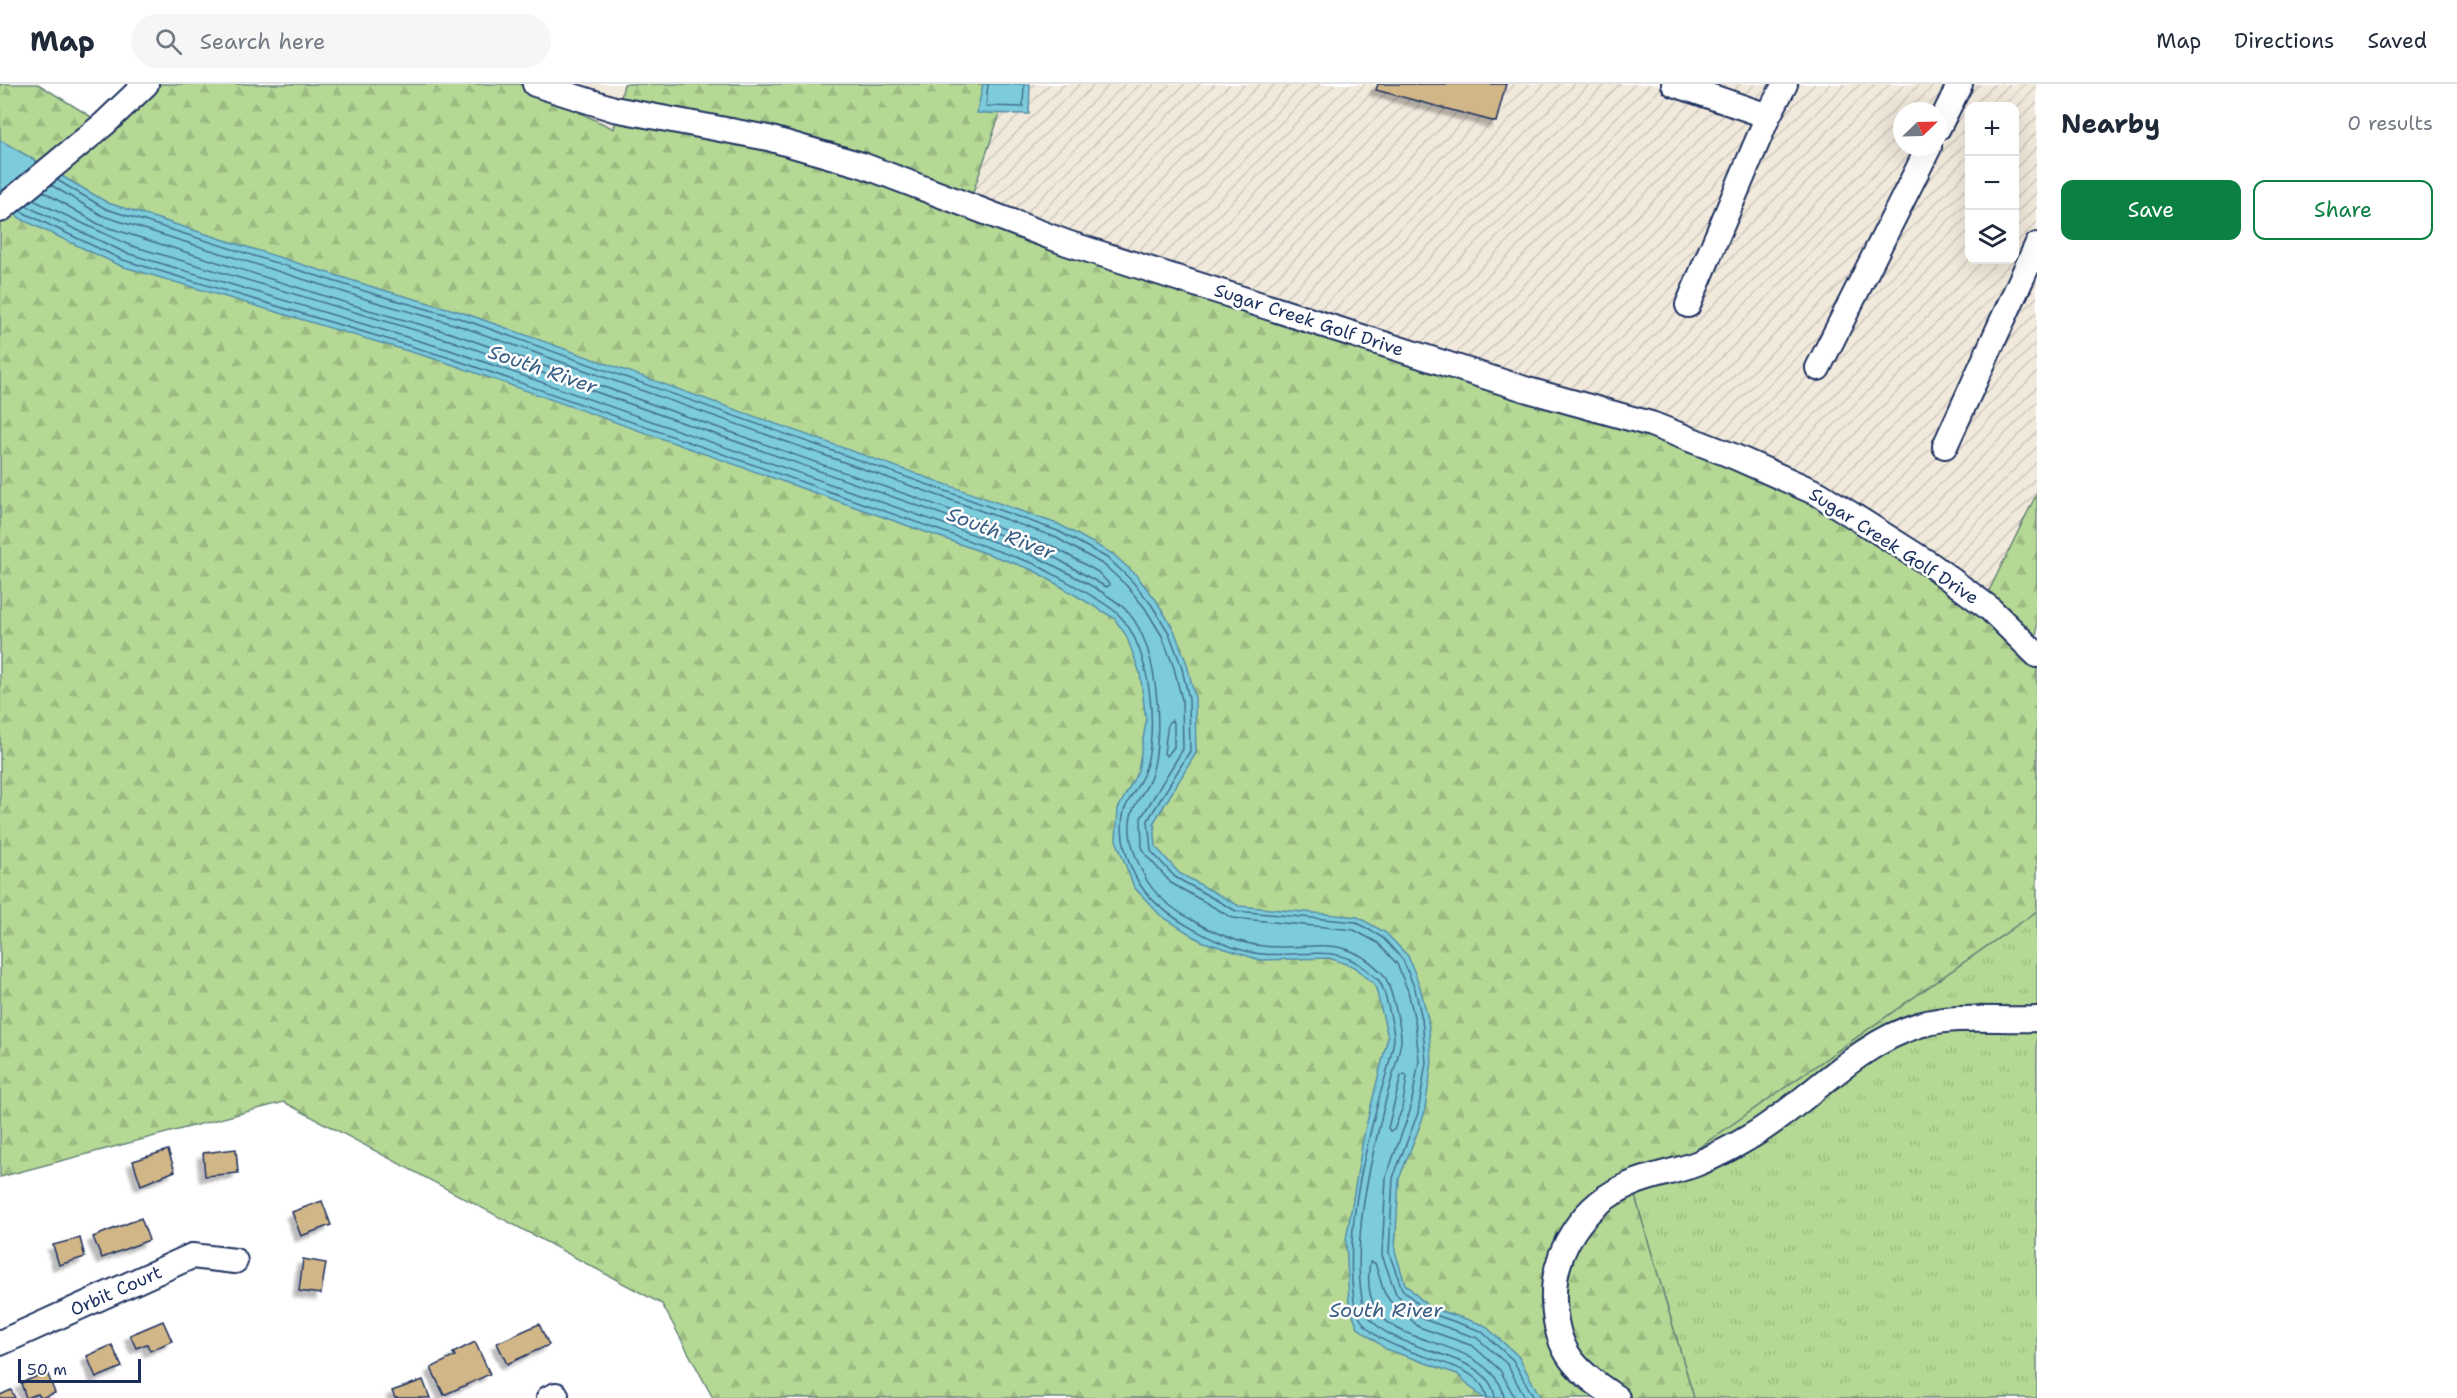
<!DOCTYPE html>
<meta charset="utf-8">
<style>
body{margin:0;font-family:"Shantell Sans",sans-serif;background:#f6f6f7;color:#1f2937}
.controls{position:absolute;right:18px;top:18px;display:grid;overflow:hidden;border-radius:12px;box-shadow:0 6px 24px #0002}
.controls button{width:54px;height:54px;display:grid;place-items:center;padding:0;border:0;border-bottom:2px solid #e0e1e3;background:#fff;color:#1f2937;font:30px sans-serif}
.compass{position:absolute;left:1893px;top:18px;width:54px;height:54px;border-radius:50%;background:#fff;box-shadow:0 6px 24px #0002;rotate:67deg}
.scale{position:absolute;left:18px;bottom:15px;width:123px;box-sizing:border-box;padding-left:6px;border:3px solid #1b2f5e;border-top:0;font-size:16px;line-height:21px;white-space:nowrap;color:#1b2f5e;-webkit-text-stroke:4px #fff;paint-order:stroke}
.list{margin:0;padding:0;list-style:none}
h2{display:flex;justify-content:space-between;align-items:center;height:78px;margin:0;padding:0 24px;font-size:26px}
h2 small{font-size:20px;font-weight:400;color:#747a83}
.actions{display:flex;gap:12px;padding:18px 24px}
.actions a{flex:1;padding:14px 0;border:2px solid #0b8043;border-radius:12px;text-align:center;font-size:21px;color:#0b8043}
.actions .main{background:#0b8043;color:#fff}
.icon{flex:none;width:33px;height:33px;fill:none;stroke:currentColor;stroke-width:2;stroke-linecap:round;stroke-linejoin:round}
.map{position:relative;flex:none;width:2037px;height:1314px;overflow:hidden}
header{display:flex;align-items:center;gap:36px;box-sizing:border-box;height:84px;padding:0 30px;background:#fff;border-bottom:2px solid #e0e1e3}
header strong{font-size:28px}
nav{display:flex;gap:33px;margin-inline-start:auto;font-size:21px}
.search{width:420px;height:54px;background:#f6f6f7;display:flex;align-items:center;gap:15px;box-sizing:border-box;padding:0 21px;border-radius:33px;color:#747a83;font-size:22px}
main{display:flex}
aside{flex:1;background:#fff}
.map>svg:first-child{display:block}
.built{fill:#f1e9db}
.industrial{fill:url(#industrial-furrows);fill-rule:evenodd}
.grass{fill:url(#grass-tufts);stroke:#688479;stroke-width:1.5}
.forest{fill:url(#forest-firs);stroke:#688479;stroke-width:1.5}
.water{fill:#7dccdb;stroke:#568da9;stroke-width:1.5}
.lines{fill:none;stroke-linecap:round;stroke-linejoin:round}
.shore{stroke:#426e90;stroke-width:1.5}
.building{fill:#d1b687;stroke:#1b2f5e;stroke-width:1.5;filter:url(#shadow)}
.minor-casing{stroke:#1b2f5e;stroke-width:28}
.minor{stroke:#fff;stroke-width:24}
.labels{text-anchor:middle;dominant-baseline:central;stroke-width:5;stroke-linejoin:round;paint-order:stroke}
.street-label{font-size:18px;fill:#1b2f5e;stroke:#fff}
.water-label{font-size:20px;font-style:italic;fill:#385e84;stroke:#fff}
</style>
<header>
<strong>Map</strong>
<div class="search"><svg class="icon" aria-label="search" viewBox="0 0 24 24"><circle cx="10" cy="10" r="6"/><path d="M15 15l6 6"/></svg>Search here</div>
<nav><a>Map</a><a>Directions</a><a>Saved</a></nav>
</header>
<main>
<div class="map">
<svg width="2037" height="1314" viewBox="0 0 2037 1314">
<defs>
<pattern id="industrial-furrows" width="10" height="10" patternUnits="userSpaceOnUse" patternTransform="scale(1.5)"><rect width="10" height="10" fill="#f1e9db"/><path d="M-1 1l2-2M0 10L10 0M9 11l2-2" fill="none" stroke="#cec8be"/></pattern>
<pattern id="grass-tufts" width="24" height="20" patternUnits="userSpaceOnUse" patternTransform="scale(1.5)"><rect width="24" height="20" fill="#b5d994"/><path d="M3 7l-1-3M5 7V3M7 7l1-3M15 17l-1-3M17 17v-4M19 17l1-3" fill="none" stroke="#9bbb82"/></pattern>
<pattern id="forest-firs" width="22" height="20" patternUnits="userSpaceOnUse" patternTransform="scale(1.5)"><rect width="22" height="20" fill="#b5d994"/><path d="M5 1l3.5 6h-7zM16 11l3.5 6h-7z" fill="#9bbb82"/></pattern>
<filter id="shadow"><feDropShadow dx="-5.5" dy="5.5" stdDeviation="1.5" flood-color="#0004"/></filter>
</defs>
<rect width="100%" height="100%" fill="#fff"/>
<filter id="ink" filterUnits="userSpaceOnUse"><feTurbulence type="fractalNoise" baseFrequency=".0167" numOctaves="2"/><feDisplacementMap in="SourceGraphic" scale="12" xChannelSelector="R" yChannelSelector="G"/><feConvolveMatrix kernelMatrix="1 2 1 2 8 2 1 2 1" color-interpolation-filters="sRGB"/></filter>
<g filter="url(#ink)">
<!-- built -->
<path class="built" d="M 519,0 L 624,0 L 614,45 Z"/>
<!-- industrial -->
<path class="industrial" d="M 1010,0 L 2037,0 L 2037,409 L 1984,517 L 969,121 ZM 1970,22 L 2014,22 L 2014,176 L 1970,176 ZM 1902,27 L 1938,27 L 1938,63 L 1902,63 Z"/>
<!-- grass -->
<path class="grass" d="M 2037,827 L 2037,1314 L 1694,1314 L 1634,1109 Z"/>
<!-- forest -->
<path class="forest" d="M 0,0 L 38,0 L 93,34 L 131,0 L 519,0 L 614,45 L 624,0 L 1010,0 L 969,120 L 1684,352 L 1861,438 L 1984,517 L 2037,409 L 2037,827 L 1634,1109 L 1694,1314 L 713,1314 L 662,1220 L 284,1018 L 0,1093 Z"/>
<!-- water -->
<path class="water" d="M 983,0 L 1030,0 L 1029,30 L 977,29 Z
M 0,56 L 108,119 L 376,204 L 461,228 L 1060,441 L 1113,470 L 1136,491 L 1156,516 L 1174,546 L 1187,580 L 1195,614 L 1196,669 L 1154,738 L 1156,763 L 1179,789 L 1239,822 L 1358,833 L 1386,849 L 1408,872 L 1420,903 L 1428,935 L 1432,978 L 1424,1031 L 1399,1095 L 1395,1167 L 1405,1200 L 1429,1223 L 1484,1241 L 1518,1272 L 1541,1314 L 1483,1314 L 1457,1290 L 1386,1265 L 1358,1244 L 1349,1220 L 1346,1156 L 1364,1050 L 1388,953 L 1375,901 L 1355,883 L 1329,874 L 1260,876 L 1201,857 L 1160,831 L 1134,803 L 1116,756 L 1118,725 L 1138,687 L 1146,637 L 1140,589 L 1126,551 L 1114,534 L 1033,486 L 445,278 L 121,182 L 23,136 L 0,120 Z"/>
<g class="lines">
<!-- shore -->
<path class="shore" d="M 988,0 L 986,22 L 1023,23 L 1024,0
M 57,96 L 106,125 L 374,210 L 459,234 L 1058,447 L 1109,475 L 1131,496 L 1151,520 L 1169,549 L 1181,581 L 1189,615 L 1190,667 L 1148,736 L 1151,767 L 1175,793 L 1236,827 L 1356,838 L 1383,854 L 1403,876 L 1415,905 L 1422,935 L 1426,978 L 1418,1029 L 1393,1094 L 1389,1169 L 1402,1205 L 1427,1228 L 1481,1247 L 1513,1276 L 1534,1314
M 51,101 L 103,132 L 372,217 L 457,241 L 1055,453 L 1104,481 L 1126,501 L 1145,524 L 1162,552 L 1174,584 L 1182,616 L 1183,665 L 1141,734 L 1142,763 L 1146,771 L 1171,799 L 1233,834 L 1354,846 L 1378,859 L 1397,880 L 1408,907 L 1415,937 L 1419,977 L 1410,1027 L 1386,1093 L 1382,1171 L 1396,1210 L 1423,1235 L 1477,1254 L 1507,1280 L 1525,1314
M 33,116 L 129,161 L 452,257 L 1040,465 L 1106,503 L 1110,501 L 1098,488 L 1052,462 L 454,250 L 369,226 L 100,141 L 44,108
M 26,122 L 126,169 L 450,266 L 1037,473 C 1059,484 1106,508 1123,523 C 1159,556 1164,647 1152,690 C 1148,703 1138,714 1133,726 C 1124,748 1135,774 1145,793 C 1162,827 1226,858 1263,862 C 1313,868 1341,846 1383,890 C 1390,898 1402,946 1401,957 C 1398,977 1390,999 1385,1019 C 1370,1079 1352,1154 1362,1215 C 1371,1275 1489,1259 1495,1314
M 20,127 L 123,176 L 447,273 L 1035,480 C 1054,491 1106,517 1119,531 C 1151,563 1160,650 1143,691 C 1138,703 1128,715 1124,727 C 1118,750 1127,779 1139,799 C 1159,832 1224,866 1262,870 C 1299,874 1336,858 1367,886 C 1371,890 1377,894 1380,898 C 1385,906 1394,945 1394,954 C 1392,976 1382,1001 1377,1022 C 1361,1083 1345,1153 1354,1217 C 1364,1282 1478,1264 1487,1314
M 1172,636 L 1174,639 L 1174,663 L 1167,672 L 1164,669 L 1168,639 Z
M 1405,990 L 1407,993 L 1402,1025 L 1394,1046 L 1390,1047 L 1388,1044 L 1401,992 Z
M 1504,1314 C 1503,1303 1499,1298 1492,1290 C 1449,1243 1356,1268 1370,1178 L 1375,1179 L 1384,1208 L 1390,1217 L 1419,1243 L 1473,1262 L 1500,1286 L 1515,1314"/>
</g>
<!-- building -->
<path class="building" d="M 1378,0 L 1506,0 L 1496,38 L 1376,6 Z
M 236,1065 L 238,1089 L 205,1092 L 203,1069 Z
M 168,1066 L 175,1087 L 141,1101 L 133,1077 Z
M 322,1117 L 331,1141 L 301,1152 L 292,1128 Z
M 141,1134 L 149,1156 L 102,1174 L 93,1153 Z
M 80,1154 L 85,1173 L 59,1181 L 53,1161 Z
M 303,1175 L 326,1179 L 321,1210 L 299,1207 Z
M 163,1237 L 172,1257 L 150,1267 L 147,1260 L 136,1264 L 130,1251 Z
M 539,1240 L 549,1261 L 507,1280 L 497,1259 Z
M 475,1258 L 490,1290 L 444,1311 L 431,1284 L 455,1272 L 453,1269 Z
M 112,1261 L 122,1283 L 96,1294 L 87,1272 Z
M 47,1288 L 55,1309 L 41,1314 L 38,1310 L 26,1314 L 21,1299 Z
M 423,1296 L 430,1314 L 395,1314 L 392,1307 Z
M 11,1306 L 15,1314 L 0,1314 L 0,1311 Z"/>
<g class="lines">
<defs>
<path id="minor" d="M 535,0 L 614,25 L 768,54 L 862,81 L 1067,159 L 1528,306 L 1651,340 L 1733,372 L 1819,410 L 1931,481 L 1989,524 L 2037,571
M 1674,0 L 1768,32
M 1938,44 L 1960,0
M 0,126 L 104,40 L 146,0
M 1688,221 L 1768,32 L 1785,0
M 1818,284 L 1929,63
M 1945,362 L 2037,161
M 0,1259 L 192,1172 L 235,1177
M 549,1314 L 556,1311
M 1617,1314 C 1576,1286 1556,1270 1554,1217 C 1552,1166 1584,1119 1631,1100 C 1652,1091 1675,1088 1696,1080 C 1716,1072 1735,1062 1753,1051 C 1809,1017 1856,960 1919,941 C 1956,930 1999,937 2037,935"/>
</defs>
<!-- minor casing -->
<use href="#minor" class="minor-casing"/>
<!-- minor -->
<use href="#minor" class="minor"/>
</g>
</g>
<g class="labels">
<!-- street labels -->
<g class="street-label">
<text transform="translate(1309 236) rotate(18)">Sugar Creek Golf Drive</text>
<text transform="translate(1894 462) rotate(33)">Sugar Creek Golf Drive</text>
<text transform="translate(116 1207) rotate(-24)">Orbit Court</text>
</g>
<!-- water labels -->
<g class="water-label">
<text transform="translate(543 285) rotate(19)">South River</text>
<text transform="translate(1001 449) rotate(21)">South River</text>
<text x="1386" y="1226">South River</text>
</g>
</g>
</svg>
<div class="controls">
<button>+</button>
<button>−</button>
<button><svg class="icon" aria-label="layers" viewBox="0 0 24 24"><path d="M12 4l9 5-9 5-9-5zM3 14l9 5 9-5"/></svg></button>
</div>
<svg class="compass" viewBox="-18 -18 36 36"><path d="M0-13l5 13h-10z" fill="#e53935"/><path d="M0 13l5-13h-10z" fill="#747a83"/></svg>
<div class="scale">50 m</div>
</div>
<aside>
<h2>Nearby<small>0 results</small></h2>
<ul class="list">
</ul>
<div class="actions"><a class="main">Save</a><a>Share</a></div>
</aside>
</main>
